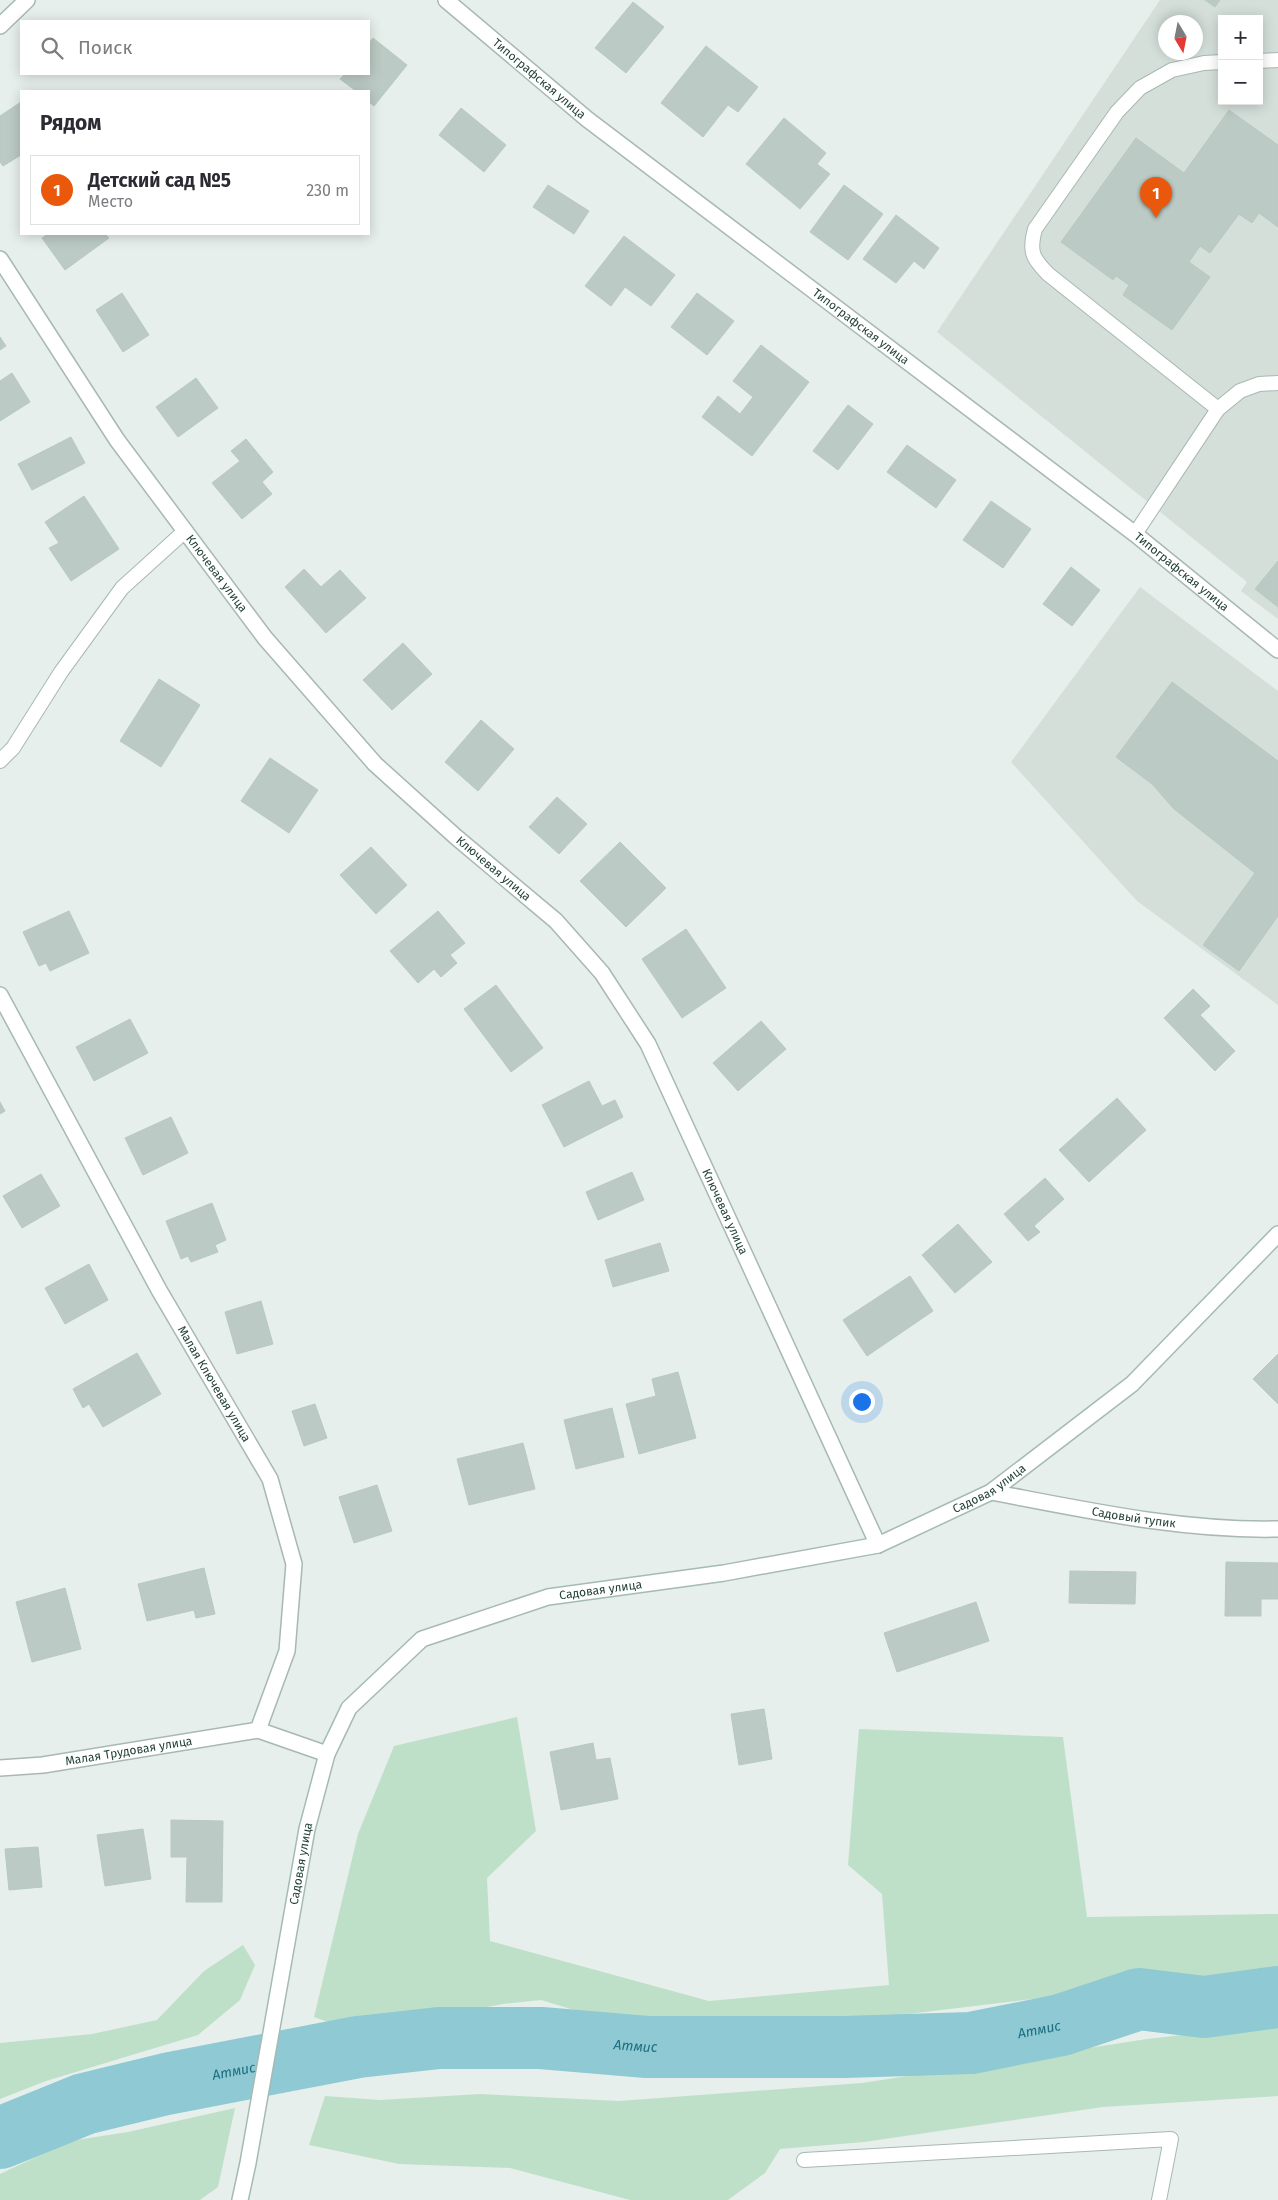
<!DOCTYPE html>
<html lang="ru">
<meta charset="utf-8">
<style>
body{margin:0;font-family:"Fira Sans",sans-serif;background:#f2f2f3;color:#2b2b33}
.controls{position:absolute;right:15px;top:15px;display:grid;overflow:hidden;border-radius:0px;box-shadow:0 2px 12px #0003}
.controls button{width:45px;height:45px;display:grid;place-items:center;padding:0;border:0;border-bottom:1px solid #e1e1e2;background:#fff;color:#2b2b33;font:25px sans-serif}
.compass{position:absolute;left:1158px;top:15px;width:45px;height:45px;border-radius:50%;background:#fff;box-shadow:0 2px 12px #0003;rotate:170deg}
.you{position:absolute;left:861px;top:1401px;width:18px;height:18px;margin:-12px;border:4px solid #fff;border-radius:50%;background:#1a73e8;box-shadow:0 0 0 8px #1a73e833}
.badge{display:grid;place-items:center;width:32px;height:32px;border-radius:50%;background:#ea580c;color:#fff;font-size:16px;font-weight:700}
.pin{position:absolute;translate:-50% -41px;filter:drop-shadow(0 1px 2px #0008)}
.pin::after{content:'';position:absolute;top:26px;width:18px;height:15px;background:inherit;clip-path:polygon(0 0,100% 0,50% 100%)}
.list{margin:0;padding:0;list-style:none}
h2{display:flex;justify-content:space-between;align-items:center;height:65px;margin:0;padding:0 20px;font-size:21px}
h2 small{font-size:16px;font-weight:400;color:#7c7c81}
.list li{display:grid;grid-template-columns:32px 1fr auto;gap:15px;align-items:center;box-sizing:border-box;height:70px;margin:0 10px 10px;padding:0 10px;border:1px solid #e1e1e2;border-radius:0px}
.list b{display:block;font-size:19px;white-space:nowrap}
.list p{margin:0;font-size:16px;white-space:nowrap;color:#7c7c81}
.list em{font-size:16px;font-style:normal;color:#7c7c81}
.icon{flex:none;width:28px;height:28px;fill:none;stroke:currentColor;stroke-width:2;stroke-linecap:round;stroke-linejoin:round}
.map{position:relative;flex:none;width:1278px;height:2200px;overflow:hidden}
.search{position:absolute;background:#fff;box-shadow:0 2px 12px #0003;left:20px;top:20px;width:350px;height:55px;display:flex;align-items:center;gap:12px;box-sizing:border-box;padding:0 18px;border-radius:0px;color:#7c7c81;font-size:19px}
.panel{position:absolute;background:#fff;box-shadow:0 2px 12px #0003;left:20px;top:90px;width:350px;height:145px;border-radius:0px}
.map>svg:first-child{display:block}
.built{fill:#d4dfda;fill-rule:evenodd}
.green{fill:#bfe0c8}
.lines{fill:none;stroke-linecap:round;stroke-linejoin:round}
.river{stroke:#8ec9d4;stroke-width:62}
.building{fill:#bbcac4;stroke:#b8c9c2}
.service-casing{stroke:#a8b8b2;stroke-width:16}
.minor-casing{stroke:#a8b8b2;stroke-width:18}
.secondary-casing{stroke:#a4bbb3;stroke-width:18}
.service{stroke:#fff;stroke-width:14}
.minor{stroke:#fff;stroke-width:15}
.secondary{stroke:#fff;stroke-width:15}
.labels{text-anchor:middle;dominant-baseline:central;stroke-width:4;stroke-linejoin:round;paint-order:stroke}
.street-label{font-size:12px;fill:#24423a;stroke:#f7fbf9}
.water-label{font-size:14px;font-style:italic;fill:#1c6f80;stroke:#f7fbf9}
</style>
<div class="map">
<svg width="1278" height="2200" viewBox="0 0 1278 2200">
<rect width="100%" height="100%" fill="#e6efeb"/>
<!-- built -->
<path class="built" d="M 1160,0 L 1278,0 L 1278,619 L 1241,591 L 1247,582 L 937,332 ZM 1222,19 L 1259,19 L 1259,101 L 1222,101 ZM 1166,22 L 1196,22 L 1196,52 L 1166,52 Z
M 1140,587 L 1278,691 L 1278,1005 L 1137,901 L 1011,762 Z"/>
<!-- green -->
<path class="green" d="M 517,1717 L 536,1831 L 487,1878 L 490,1941 L 709,2001 L 889,1985 L 882,1894 L 848,1865 L 859,1729 L 1063,1737 L 1087,1917 L 1278,1914 L 1278,1977 L 1100,1991 L 825,2024 L 682,2034 L 624,2025 L 541,2000 L 503,2004 L 355,2032 L 314,2017 L 358,1834 L 394,1746 Z
M 243,1945 L 255,1965 L 240,2000 L 198,2035 L 46,2081 L 0,2099 L 0,2043 L 92,2034 L 157,2020 L 204,1971 Z
M 1278,2024 L 1278,2096 L 1103,2107 L 864,2142 L 780,2149 L 765,2173 L 728,2200 L 630,2200 L 510,2168 L 399,2164 L 309,2145 L 325,2096 L 380,2100 L 480,2094 L 619,2101 L 862,2083 L 1147,2039 Z
M 235,2108 L 218,2187 L 200,2200 L 0,2200 L 0,2174 L 70,2141 L 128,2132 Z"/>
<g class="lines">
<!-- river -->
<path class="river" id="s1" d="M 0,2138 L 84,2104 L 166,2084 L 358,2047 L 439,2038 L 541,2038 L 647,2047 L 844,2047 L 971,2043 L 1061,2025 L 1139,1999 L 1204,2007 L 1278,1997"/>
</g>
<!-- building -->
<path class="building" d="M 1205,0 L 1220,0 L 1215,7 Z
M 633,2 L 664,27 L 626,73 L 595,48 Z
M 373,38 L 407,65 L 374,106 L 369,102 L 369,91 L 356,91 L 340,79 L 345,74 L 369,74 L 369,43 Z
M 706,46 L 758,87 L 738,112 L 728,105 L 703,137 L 661,103 Z
M 21,102 L 21,155 L 3,166 L 0,162 L 0,116 Z
M 461,108 L 506,145 L 484,172 L 439,135 Z
M 1229,110 L 1278,145 L 1278,227 L 1259,213 L 1252,223 L 1239,214 L 1210,253 L 1200,246 L 1189,262 L 1210,277 L 1172,330 L 1123,295 L 1129,285 L 1116,276 L 1113,280 L 1061,242 L 1136,138 L 1184,173 Z
M 784,118 L 826,153 L 817,164 L 830,174 L 800,209 L 746,164 Z
M 548,185 L 589,211 L 574,234 L 533,207 Z
M 844,185 L 883,214 L 848,260 L 810,232 Z
M 896,215 L 939,248 L 924,269 L 914,261 L 896,283 L 863,259 Z
M 48,234 L 105,234 L 109,238 L 65,270 L 42,238 Z
M 624,236 L 675,275 L 651,306 L 625,287 L 611,306 L 585,286 Z
M 122,293 L 149,335 L 123,352 L 96,310 Z
M 697,293 L 734,321 L 707,355 L 671,327 Z
M 0,337 L 6,346 L 0,350 Z
M 761,345 L 809,382 L 752,456 L 702,417 L 718,396 L 740,414 L 753,397 L 733,381 Z
M 12,373 L 30,402 L 0,421 L 0,381 Z
M 196,378 L 218,408 L 178,437 L 156,407 Z
M 848,405 L 873,424 L 838,470 L 813,451 Z
M 71,437 L 85,463 L 32,490 L 18,464 Z
M 246,439 L 273,472 L 262,482 L 272,494 L 242,519 L 212,483 L 240,461 L 231,451 Z
M 907,445 L 956,480 L 936,508 L 887,472 Z
M 84,496 L 119,549 L 71,581 L 49,548 L 59,543 L 45,522 Z
M 991,501 L 1031,529 L 1003,568 L 963,540 Z
M 1278,561 L 1278,607 L 1255,589 Z
M 1071,567 L 1100,590 L 1072,626 L 1043,604 Z
M 304,569 L 321,587 L 340,570 L 366,598 L 326,633 L 285,587 Z
M 403,643 L 432,674 L 392,710 L 363,680 Z
M 159,679 L 200,705 L 161,767 L 120,741 Z
M 1172,682 L 1278,761 L 1278,916 L 1239,971 L 1203,945 L 1255,873 L 1174,809 L 1152,784 L 1116,757 Z
M 481,720 L 514,749 L 478,791 L 445,762 Z
M 270,758 L 318,790 L 289,833 L 241,801 Z
M 557,797 L 587,824 L 559,854 L 529,827 Z
M 620,842 L 666,888 L 626,927 L 580,881 Z
M 371,847 L 407,885 L 376,914 L 340,875 Z
M 69,911 L 89,953 L 50,971 L 46,963 L 39,966 L 23,932 Z
M 438,911 L 465,943 L 450,955 L 457,963 L 441,977 L 434,969 L 418,983 L 390,951 Z
M 686,929 L 726,988 L 682,1018 L 642,959 Z
M 496,985 L 543,1048 L 511,1072 L 464,1009 Z
M 1193,989 L 1210,1006 L 1200,1015 L 1235,1051 L 1215,1071 L 1164,1018 Z
M 130,1019 L 148,1053 L 94,1081 L 76,1047 Z
M 761,1021 L 786,1049 L 738,1091 L 713,1063 Z
M 589,1081 L 602,1106 L 615,1100 L 623,1117 L 564,1147 L 542,1105 Z
M 1117,1098 L 1146,1130 L 1089,1182 L 1059,1150 Z
M 0,1102 L 5,1111 L 0,1114 Z
M 171,1117 L 188,1153 L 143,1175 L 125,1138 Z
M 632,1172 L 644,1200 L 598,1220 L 586,1192 Z
M 41,1174 L 60,1206 L 22,1228 L 3,1196 Z
M 1045,1178 L 1064,1199 L 1034,1226 L 1040,1232 L 1028,1241 L 1004,1214 Z
M 212,1203 L 226,1240 L 215,1245 L 218,1252 L 191,1262 L 188,1256 L 181,1259 L 166,1221 Z
M 958,1224 L 992,1262 L 955,1293 L 922,1255 Z
M 660,1243 L 669,1271 L 613,1287 L 605,1260 Z
M 89,1264 L 108,1300 L 65,1324 L 45,1288 Z
M 910,1276 L 933,1311 L 867,1356 L 843,1320 Z
M 261,1301 L 273,1344 L 237,1354 L 225,1312 Z
M 137,1353 L 161,1394 L 103,1427 L 89,1404 L 83,1408 L 73,1389 Z
M 1278,1354 L 1278,1404 L 1253,1379 Z
M 678,1372 L 696,1438 L 639,1454 L 626,1404 L 656,1396 L 652,1379 Z
M 315,1404 L 327,1438 L 304,1446 L 292,1411 Z
M 612,1408 L 624,1457 L 576,1469 L 564,1420 Z
M 523,1443 L 535,1489 L 469,1505 L 457,1459 Z
M 377,1485 L 392,1531 L 354,1543 L 339,1497 Z
M 1226,1562 L 1278,1563 L 1278,1599 L 1261,1599 L 1261,1616 L 1225,1616 Z
M 204,1568 L 215,1614 L 196,1618 L 194,1610 L 147,1621 L 138,1584 Z
M 1070,1571 L 1136,1572 L 1135,1604 L 1069,1603 Z
M 65,1588 L 81,1649 L 32,1662 L 16,1602 Z
M 976,1602 L 989,1641 L 897,1672 L 884,1633 Z
M 764,1709 L 772,1759 L 739,1765 L 731,1714 Z
M 593,1743 L 596,1760 L 610,1758 L 618,1799 L 561,1810 L 550,1752 Z
M 171,1820 L 223,1821 L 222,1902 L 186,1902 L 187,1857 L 171,1857 Z
M 143,1829 L 151,1879 L 105,1886 L 97,1835 Z
M 38,1847 L 42,1887 L 9,1890 L 5,1849 Z"/>
<g class="lines">
<defs>
<path id="service" d="M 1259,61 L 1278,60
M 1218,409 L 1048,274 C 1032,258 1029,251 1035,229 L 1117,112 L 1140,88 L 1172,70 L 1204,63 L 1222,62
M 1135,534 L 1218,409 L 1240,391 L 1259,384 L 1278,383
M 0,761 L 13,748 L 61,672 L 122,588 L 185,531
M 804,2160 L 1171,2139 L 1159,2200"/>
<g id="minor">
<path id="s2" d="M 446,0 L 587,119 L 1135,534 L 1278,650"/>
<path d="M 0,26 L 27,0"/>
<path id="s3" d="M 0,259 L 117,440 L 265,638 L 375,764 L 456,837 L 556,921 L 602,973 L 648,1044 L 878,1545"/>
<path id="s4" d="M 0,995 L 159,1290 L 270,1479 L 294,1564 L 287,1651 L 258,1730 L 327,1754"/>
<path id="s5" d="M 991,1492 C 1086,1510 1181,1531 1278,1529"/>
<path id="s6" d="M 0,1768 L 43,1765 L 258,1730"/>
</g>
<g id="secondary">
<path id="s7" d="M 240,2200 L 248,2163 L 307,1829 L 327,1754 L 349,1708 L 422,1639 L 548,1597 L 724,1573 L 878,1545 L 991,1492 L 1132,1384 L 1278,1234"/>
</g>
</defs>
<!-- service casing -->
<use href="#service" class="service-casing"/>
<!-- minor casing -->
<use href="#minor" class="minor-casing"/>
<!-- secondary casing -->
<use href="#secondary" class="secondary-casing"/>
<!-- service -->
<use href="#service" class="service"/>
<!-- minor -->
<use href="#minor" class="minor"/>
<!-- secondary -->
<use href="#secondary" class="secondary"/>
</g>
<g class="labels">
<!-- street labels -->
<g class="street-label">
<text stroke="none"><textPath href="#s2" startOffset="122">Типографская улица</textPath></text>
<text stroke="none"><textPath href="#s2" startOffset="528">Типографская улица</textPath></text>
<text stroke="none"><textPath href="#s2" startOffset="932">Типографская улица</textPath></text>
<text stroke="none"><textPath href="#s3" startOffset="382">Ключевая улица</textPath></text>
<text stroke="none"><textPath href="#s3" startOffset="788">Ключевая улица</textPath></text>
<text stroke="none"><textPath href="#s3" startOffset="1208">Ключевая улица</textPath></text>
<text stroke="none"><textPath href="#s4" startOffset="444">Малая Ключевая улица</textPath></text>
<text stroke="none"><textPath href="#s7" startOffset="1198">Садовая улица</textPath></text>
<text stroke="none"><textPath href="#s5" startOffset="145">Садовый тупик</textPath></text>
<text stroke="none"><textPath href="#s7" startOffset="792">Садовая улица</textPath></text>
<text stroke="none"><textPath href="#s6" startOffset="130">Малая Трудовая улица</textPath></text>
<text stroke="none"><textPath href="#s7" startOffset="342">Садовая улица</textPath></text>
</g>
<!-- water labels -->
<g class="water-label">
<text stroke="none"><textPath href="#s1" startOffset="1054">Атмис</textPath></text>
<text stroke="none"><textPath href="#s1" startOffset="649">Атмис</textPath></text>
<text stroke="none"><textPath href="#s1" startOffset="244">Атмис</textPath></text>
</g>
</g>
</svg>
<div class="controls">
<button>+</button>
<button>−</button>
</div>
<svg class="compass" viewBox="-18 -18 36 36"><path d="M0-13l5 13h-10z" fill="#e53935"/><path d="M0 13l5-13h-10z" fill="#7c7c81"/></svg>
<div class="you"></div>
<div class="pin badge" style="left:1156px;top:218px">1</div>
<div class="search"><svg class="icon" aria-label="search" viewBox="0 0 24 24"><circle cx="10" cy="10" r="6"/><path d="M15 15l6 6"/></svg>Поиск</div>
<section class="panel">
<h2>Рядом<small></small></h2>
<ul class="list">
<li><span class="badge">1</span><div><b>Детский сад №5</b><p>Место</p></div><em>230 m</em></li>
</ul>
</section>
</div>
